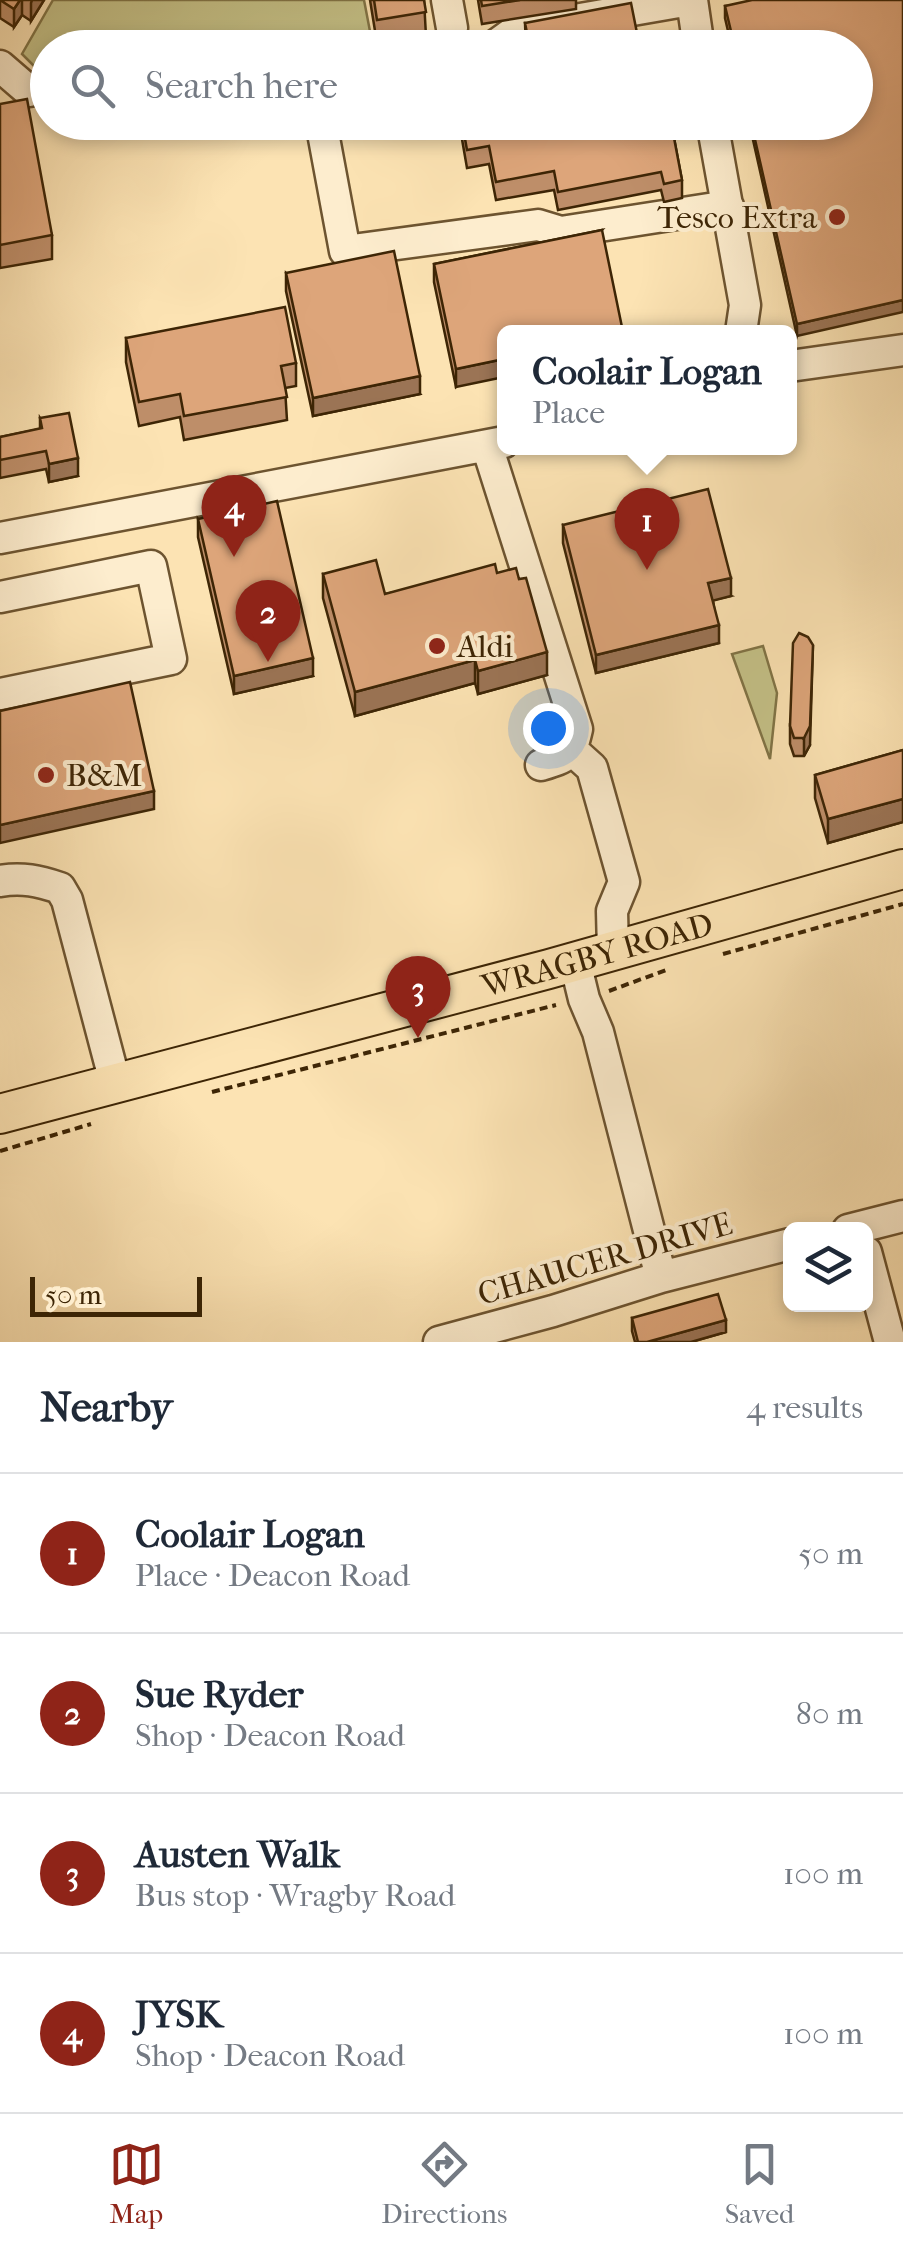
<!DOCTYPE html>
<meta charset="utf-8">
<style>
body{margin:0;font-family:"IM FELL French Canon",serif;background:#f2f2f3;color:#1f2937}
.controls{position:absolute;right:30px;bottom:30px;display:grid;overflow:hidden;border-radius:15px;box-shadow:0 5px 15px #0003}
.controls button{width:90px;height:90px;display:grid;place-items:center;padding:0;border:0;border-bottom:2px solid #e0e1e3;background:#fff;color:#1f2937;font:50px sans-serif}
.scale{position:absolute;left:30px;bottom:25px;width:172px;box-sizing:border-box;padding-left:10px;border:5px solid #3d2505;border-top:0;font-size:28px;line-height:35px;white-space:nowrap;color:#3d2505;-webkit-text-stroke:8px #fdedce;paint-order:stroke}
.you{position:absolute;left:548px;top:728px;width:35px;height:35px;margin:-25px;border:8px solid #fff;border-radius:50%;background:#1a73e8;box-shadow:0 0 0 15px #1a73e833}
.badge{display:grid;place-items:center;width:65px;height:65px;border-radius:50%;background:#8f2418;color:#fff;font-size:32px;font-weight:700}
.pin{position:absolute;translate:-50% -82px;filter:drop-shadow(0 2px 5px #0008)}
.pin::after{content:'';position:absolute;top:52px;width:35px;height:30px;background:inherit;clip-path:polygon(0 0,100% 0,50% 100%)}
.popup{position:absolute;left:497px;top:325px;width:300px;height:130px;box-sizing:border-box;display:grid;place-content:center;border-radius:15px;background:#fff;filter:drop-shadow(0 2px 8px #0005);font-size:32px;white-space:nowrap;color:#747a83}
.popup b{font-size:38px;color:#1f2937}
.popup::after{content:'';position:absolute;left:50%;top:100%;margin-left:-20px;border:20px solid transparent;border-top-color:#fff}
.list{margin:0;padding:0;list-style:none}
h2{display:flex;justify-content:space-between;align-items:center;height:130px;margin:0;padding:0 40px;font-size:42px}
h2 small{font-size:32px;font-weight:400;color:#747a83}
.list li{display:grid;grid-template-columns:65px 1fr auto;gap:30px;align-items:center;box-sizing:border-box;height:160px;padding:0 40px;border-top:2px solid #e0e1e3}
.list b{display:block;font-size:38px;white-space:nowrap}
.list p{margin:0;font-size:32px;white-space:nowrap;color:#747a83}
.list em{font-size:32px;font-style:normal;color:#747a83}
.icon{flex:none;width:55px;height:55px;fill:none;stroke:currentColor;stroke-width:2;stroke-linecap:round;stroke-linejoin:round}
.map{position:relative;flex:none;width:903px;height:1342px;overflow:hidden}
.search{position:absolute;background:#fff;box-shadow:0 5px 15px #0003;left:30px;right:30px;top:30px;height:110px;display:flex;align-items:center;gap:25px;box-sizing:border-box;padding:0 35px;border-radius:55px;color:#747a83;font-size:38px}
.sheet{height:770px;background:#fff}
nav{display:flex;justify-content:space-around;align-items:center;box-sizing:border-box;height:140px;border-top:2px solid #e0e1e3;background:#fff;font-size:28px;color:#747a83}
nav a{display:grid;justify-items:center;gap:5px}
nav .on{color:#8f2418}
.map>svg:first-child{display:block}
.green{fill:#c5c288;stroke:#817446;stroke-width:2.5}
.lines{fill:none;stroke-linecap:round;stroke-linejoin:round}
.minor-casing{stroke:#6d5430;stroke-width:35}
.major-casing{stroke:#3d2505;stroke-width:42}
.path{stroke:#3d2505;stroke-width:4;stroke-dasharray:8 5;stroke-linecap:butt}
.minor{stroke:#fdedce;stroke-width:30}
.major{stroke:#fce3b3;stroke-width:38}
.wall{fill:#be8e69;stroke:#3d2505;stroke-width:2.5}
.shaded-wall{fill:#9b7455;stroke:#3d2505;stroke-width:2.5}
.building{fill:#dda57a;stroke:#3d2505;stroke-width:2.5}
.poi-dot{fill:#8f2418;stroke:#fdedce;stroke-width:4}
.labels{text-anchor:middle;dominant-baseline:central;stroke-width:8;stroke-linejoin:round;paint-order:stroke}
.poi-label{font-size:32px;fill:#3d2505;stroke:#fdedce;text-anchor:start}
.street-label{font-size:32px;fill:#3d2505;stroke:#fdedce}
</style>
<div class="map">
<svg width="903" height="1342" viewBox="0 0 903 1342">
<rect width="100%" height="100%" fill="#fce3b3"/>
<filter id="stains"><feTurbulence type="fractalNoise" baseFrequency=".002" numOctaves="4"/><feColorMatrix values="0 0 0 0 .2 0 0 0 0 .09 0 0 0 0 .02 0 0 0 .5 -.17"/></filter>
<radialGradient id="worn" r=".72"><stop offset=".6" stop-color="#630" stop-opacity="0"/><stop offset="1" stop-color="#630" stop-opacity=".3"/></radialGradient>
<!-- green -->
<path class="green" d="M 53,0 L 364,0 L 373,47 L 48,48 L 47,79 L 22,54 Z
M 763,646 L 777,693 L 770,759 L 732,654 Z"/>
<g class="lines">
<defs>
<path id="minor" d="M 447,0 L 452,28
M 692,0 L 699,48
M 492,48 L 517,30 L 690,0
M 0,66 L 29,91
M 321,122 L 345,251 L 538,225 L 561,232 L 728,206
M 712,122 L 745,305 L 741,332
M 790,366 L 903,350
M 487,446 L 577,729 C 571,756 567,757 541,765
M 0,538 L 504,442
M 0,597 L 151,566 L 171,659 L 0,694
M 572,750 L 592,768 L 624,882 L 612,911 L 613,951
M 0,881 C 22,877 39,881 60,888 L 67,900 L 115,1082
M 575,962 L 584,999 L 598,1032 L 661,1277
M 848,1230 L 903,1216
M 866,1252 L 890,1342
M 439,1342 L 553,1311 L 661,1277 L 790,1244"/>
<g id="major">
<path id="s1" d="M 0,1114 L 549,969 L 903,869"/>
</g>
</defs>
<!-- minor casing -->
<use href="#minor" class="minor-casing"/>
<!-- major casing -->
<use href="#major" class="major-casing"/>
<!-- path -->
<path class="path" d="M 723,954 L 903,904
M 609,991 L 666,970
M 212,1092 L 556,1005
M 0,1151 L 91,1124"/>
<!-- minor -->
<use href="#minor" class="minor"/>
<!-- major -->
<use href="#major" class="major"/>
</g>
<!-- wall -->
<path class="wall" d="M 0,0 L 44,0 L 31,21 L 22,15 L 14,27 L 0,18 Z
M 370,0 L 424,0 L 426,36 L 377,43 Z
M 478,0 L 576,0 L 576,9 L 482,24 Z
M 903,0 L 797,336 L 749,122 L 856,122 L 856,48 L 732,48 L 725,18 L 725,6 Z
M 525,23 L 640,48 L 526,48 Z
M 0,104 L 52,235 L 52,259 L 0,268 Z
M 459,122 L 671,122 L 682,180 L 682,198 L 664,202 L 661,190 L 558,210 L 554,190 L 496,200 L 489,164 L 467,168 Z
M 602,230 L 456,387 L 434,282 L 434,264 Z
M 286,273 L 420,394 L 313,416 L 286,291 Z
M 126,338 L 296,363 L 296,386 L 285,388 L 287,420 L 184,440 L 180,417 L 139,426 L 126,362 Z
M 40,418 L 78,476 L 49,482 L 46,469 L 0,478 L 0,437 L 40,429 Z
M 198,519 L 313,676 L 234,694 L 198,537 Z
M 563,525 L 731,596 L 713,600 L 719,643 L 596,673 L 563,543 Z
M 497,573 L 547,675 L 478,694 L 475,683 L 355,716 L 323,598 L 323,574 L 385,594 Z
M 790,726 L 810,745 L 804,756 L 794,756 L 790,744 Z
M 903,750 L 903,822 L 828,843 L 815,798 L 815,775 Z
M 632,1318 L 726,1332 L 691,1342 L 635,1342 L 632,1331 Z"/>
<!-- shaded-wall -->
<path class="shaded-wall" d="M 20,0 L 22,0 L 22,15 L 14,27 L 14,9 Z
M 32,0 L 44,0 L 31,21 L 31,3 Z
M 903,300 L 903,312 L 797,336 L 797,324 Z
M 504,359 L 504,377 L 456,387 L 456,369 Z
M 420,376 L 420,394 L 313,416 L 313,398 Z
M 78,458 L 78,476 L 49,482 L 49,464 Z
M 731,578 L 731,596 L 708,602 L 708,583 Z
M 719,625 L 719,643 L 596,673 L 596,655 Z
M 813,645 L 810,745 L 804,756 L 804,738 Z
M 547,652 L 547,675 L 478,694 L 478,671 Z
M 313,658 L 313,676 L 234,694 L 234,676 Z
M 475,660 L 475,683 L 355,716 L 355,692 Z
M 154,791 L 154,809 L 0,843 L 0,825 Z
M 903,799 L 903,822 L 828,843 L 828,819 Z
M 726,1320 L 726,1332 L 691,1342 L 647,1342 Z"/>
<!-- building -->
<path class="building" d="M 0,0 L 20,0 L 14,9 Z
M 374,0 L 424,0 L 426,12 L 377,20 Z
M 481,0 L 520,0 L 482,6 Z
M 752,0 L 903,0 L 903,300 L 797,324 L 751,122 L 856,122 L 856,48 L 735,48 L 725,6 Z
M 631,3 L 640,48 L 530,48 L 525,23 Z
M 27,99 L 52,235 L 0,245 L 0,104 Z
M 462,122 L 671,122 L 682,180 L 664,184 L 661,172 L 558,192 L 554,171 L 496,182 L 489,146 L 467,150 Z
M 602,230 L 623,332 L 504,332 L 504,359 L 456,369 L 434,264 Z
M 394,251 L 420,376 L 313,398 L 286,273 Z
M 285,307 L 296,363 L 281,366 L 287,397 L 184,416 L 180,394 L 139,402 L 126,338 Z
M 69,413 L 78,458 L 49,464 L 46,451 L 0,460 L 0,437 L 42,428 L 40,418 Z
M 708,489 L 731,578 L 708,583 L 719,625 L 596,655 L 563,525 Z
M 277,501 L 313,658 L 234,676 L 198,519 Z
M 376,560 L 385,594 L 495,564 L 497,573 L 516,568 L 519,579 L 526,578 L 547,652 L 478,671 L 475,660 L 355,692 L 323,574 Z
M 799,633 L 808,637 L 813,645 L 810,726 L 804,738 L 794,738 L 790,726 L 793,643 Z
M 130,682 L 154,791 L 0,825 L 0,711 Z
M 903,750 L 903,799 L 828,819 L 815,775 Z
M 718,1294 L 726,1320 L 647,1342 L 638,1342 L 632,1318 Z"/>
<!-- markers -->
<g class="poi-dot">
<circle cx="837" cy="217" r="10"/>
<circle cx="437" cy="646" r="10"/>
<circle cx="46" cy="775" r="10"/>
</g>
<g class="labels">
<!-- poi labels -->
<g class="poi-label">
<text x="817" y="217" text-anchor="end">Tesco Extra</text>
<text x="457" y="646">Aldi</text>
<text x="66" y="775">B&amp;M</text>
</g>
<!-- street labels -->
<g class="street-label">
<text stroke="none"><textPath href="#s1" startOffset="618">WRAGBY ROAD</textPath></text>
<text transform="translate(605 1259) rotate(-16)">CHAUCER DRIVE</text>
</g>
</g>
<rect width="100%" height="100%" filter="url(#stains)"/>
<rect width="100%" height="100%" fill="url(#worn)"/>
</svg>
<div class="controls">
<button><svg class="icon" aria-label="layers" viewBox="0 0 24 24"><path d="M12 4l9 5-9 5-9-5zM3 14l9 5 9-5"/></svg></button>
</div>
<div class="scale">50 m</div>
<div class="you"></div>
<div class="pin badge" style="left:647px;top:570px">1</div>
<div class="popup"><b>Coolair Logan</b>Place</div>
<div class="pin badge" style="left:268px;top:662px">2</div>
<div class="pin badge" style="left:418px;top:1038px">3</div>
<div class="pin badge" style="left:234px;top:557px">4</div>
<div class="search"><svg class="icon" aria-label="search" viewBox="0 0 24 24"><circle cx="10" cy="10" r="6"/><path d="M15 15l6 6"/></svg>Search here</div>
</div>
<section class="sheet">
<h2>Nearby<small>4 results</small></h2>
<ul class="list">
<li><span class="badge">1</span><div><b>Coolair Logan</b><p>Place · Deacon Road</p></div><em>50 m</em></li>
<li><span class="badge">2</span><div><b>Sue Ryder</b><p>Shop · Deacon Road</p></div><em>80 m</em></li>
<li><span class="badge">3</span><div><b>Austen Walk</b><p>Bus stop · Wragby Road</p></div><em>100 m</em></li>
<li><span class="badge">4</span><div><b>JYSK</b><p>Shop · Deacon Road</p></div><em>100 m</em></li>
</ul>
</section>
<nav>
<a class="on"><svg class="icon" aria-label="map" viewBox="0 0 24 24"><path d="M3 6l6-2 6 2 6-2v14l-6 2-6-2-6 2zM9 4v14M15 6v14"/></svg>Map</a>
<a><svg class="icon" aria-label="directions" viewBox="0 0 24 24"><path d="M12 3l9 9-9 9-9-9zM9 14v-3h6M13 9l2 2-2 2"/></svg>Directions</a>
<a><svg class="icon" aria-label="saved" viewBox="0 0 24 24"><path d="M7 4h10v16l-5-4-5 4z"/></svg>Saved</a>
</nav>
